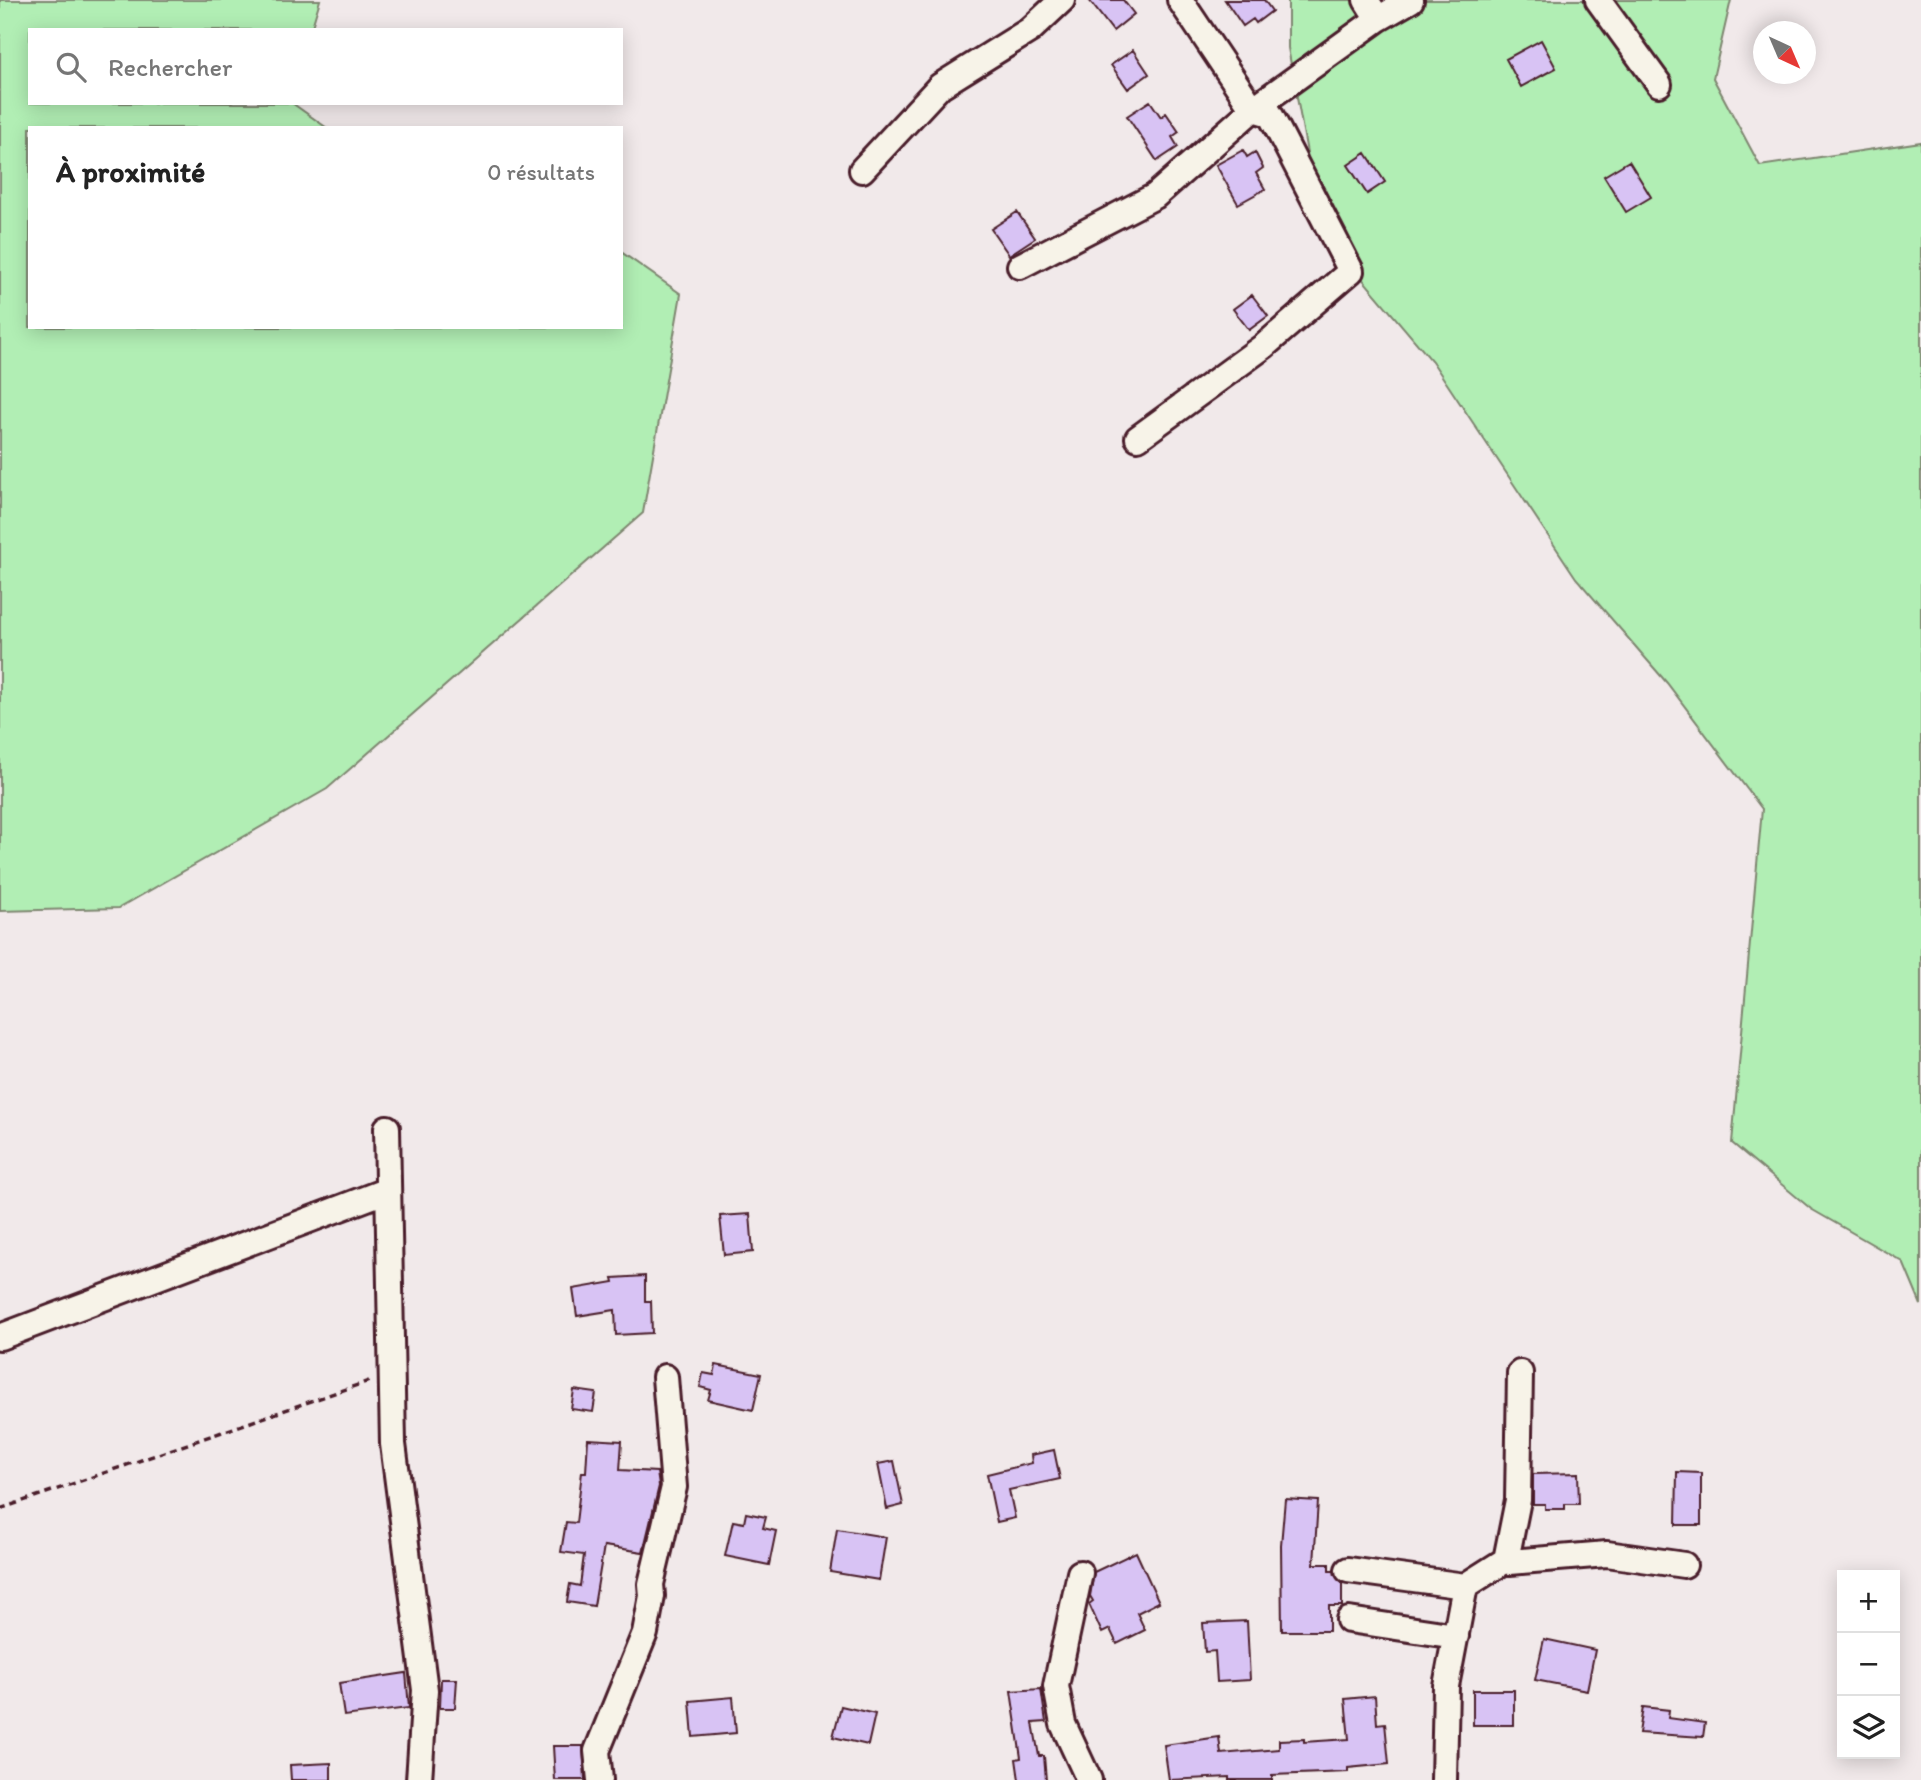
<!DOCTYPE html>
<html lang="fr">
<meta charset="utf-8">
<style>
body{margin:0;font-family:Itim,sans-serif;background:#f2f2f2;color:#222}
.controls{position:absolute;right:21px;bottom:21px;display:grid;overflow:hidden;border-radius:0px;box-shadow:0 4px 18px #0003}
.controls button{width:63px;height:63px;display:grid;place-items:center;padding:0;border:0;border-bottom:2px solid #e0e0e0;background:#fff;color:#222;font:35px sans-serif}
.compass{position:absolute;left:1753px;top:21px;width:63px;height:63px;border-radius:50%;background:#fff;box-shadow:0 4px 18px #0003;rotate:136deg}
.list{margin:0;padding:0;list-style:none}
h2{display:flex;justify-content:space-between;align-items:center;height:91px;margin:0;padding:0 28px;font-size:30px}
h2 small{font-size:23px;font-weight:400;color:#767676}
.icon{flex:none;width:38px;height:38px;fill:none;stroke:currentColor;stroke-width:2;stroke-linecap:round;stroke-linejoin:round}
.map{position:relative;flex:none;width:1921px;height:1780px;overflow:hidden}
.search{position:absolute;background:#fff;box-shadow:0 4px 18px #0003;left:28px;top:28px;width:595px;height:77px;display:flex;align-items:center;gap:18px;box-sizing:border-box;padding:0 24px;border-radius:0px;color:#767676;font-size:26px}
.panel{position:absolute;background:#fff;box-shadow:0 4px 18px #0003;left:28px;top:126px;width:595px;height:203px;border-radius:0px}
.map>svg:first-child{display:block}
.green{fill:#b1eeb4;stroke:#7e8670;stroke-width:2}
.building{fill:#d8c3f4;stroke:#4a1f2b;stroke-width:2}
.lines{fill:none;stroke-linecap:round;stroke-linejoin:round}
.minor-casing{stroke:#4a1f2b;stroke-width:30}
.path{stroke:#4a1f2b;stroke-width:3.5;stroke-dasharray:7 5;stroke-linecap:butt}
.minor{stroke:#f7f3e8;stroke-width:24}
</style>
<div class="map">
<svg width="1921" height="1780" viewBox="0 0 1921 1780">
<rect width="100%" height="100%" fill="#f1e9ea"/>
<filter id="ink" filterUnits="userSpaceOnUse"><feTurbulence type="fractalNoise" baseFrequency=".0143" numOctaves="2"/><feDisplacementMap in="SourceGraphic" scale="14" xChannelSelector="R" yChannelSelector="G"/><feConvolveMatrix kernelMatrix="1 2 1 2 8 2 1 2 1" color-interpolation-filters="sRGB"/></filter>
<g filter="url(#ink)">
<!-- green -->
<path class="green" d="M 0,0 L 320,0 L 311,30 L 30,30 L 30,103 L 292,103 L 327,128 L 30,128 L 30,327 L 621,327 L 621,252 L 681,294 L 643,513 L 327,789 L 119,908 L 0,911 Z
M 1288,0 L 1731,0 L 1713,78 L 1760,166 L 1921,142 L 1921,1305 L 1903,1262 L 1811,1209 L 1732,1143 L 1762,809 L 1667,683 L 1576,578 L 1432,361 L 1321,230 L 1288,48 Z"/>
<!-- building -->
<path class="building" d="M 1089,0 L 1123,0 L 1134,14 L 1113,31 Z
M 1225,0 L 1264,0 L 1272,11 L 1256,23 L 1253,19 L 1243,26 Z
M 1541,40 L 1556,68 L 1521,87 L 1506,59 Z
M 1133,50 L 1149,74 L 1128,89 L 1111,65 Z
M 1150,101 L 1161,117 L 1166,113 L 1179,132 L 1172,137 L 1178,147 L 1157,161 L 1127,116 Z
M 1243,150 L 1247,157 L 1255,152 L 1263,168 L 1256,173 L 1265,189 L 1238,204 L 1216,165 Z
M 1366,153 L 1385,182 L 1367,194 L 1348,165 Z
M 1629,161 L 1651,197 L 1626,212 L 1604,176 Z
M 1017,212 L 1035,238 L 1009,255 L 991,229 Z
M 1252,295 L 1268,316 L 1249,330 L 1233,309 Z
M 750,1214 L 753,1252 L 724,1255 L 720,1216 Z
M 645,1276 L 645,1301 L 651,1301 L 652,1333 L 616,1335 L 615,1310 L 577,1316 L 573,1289 L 614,1282 L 613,1278 Z
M 716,1365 L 761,1374 L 753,1410 L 708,1400 L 711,1390 L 700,1387 L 703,1373 L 714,1375 Z
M 574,1390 L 596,1393 L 593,1412 L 571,1409 Z
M 588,1439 L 622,1441 L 620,1470 L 657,1472 L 659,1486 L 643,1552 L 604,1546 L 594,1606 L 567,1602 L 570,1584 L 580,1586 L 584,1555 L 561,1552 L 566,1522 L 576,1523 L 582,1472 L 586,1472 Z
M 1054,1450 L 1060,1479 L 1009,1490 L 1015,1518 L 997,1522 L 987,1474 L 1032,1463 L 1031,1455 Z
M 894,1461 L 903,1505 L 887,1509 L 878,1464 Z
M 1677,1472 L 1701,1473 L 1701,1525 L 1676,1525 Z
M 1578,1473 L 1579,1504 L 1565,1504 L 1565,1509 L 1545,1509 L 1545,1504 L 1533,1504 L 1533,1474 Z
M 1285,1499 L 1318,1501 L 1314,1564 L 1329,1564 L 1329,1571 L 1334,1571 L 1342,1583 L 1342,1606 L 1329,1606 L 1329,1631 L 1282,1631 L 1281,1545 Z
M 746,1513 L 766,1517 L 763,1528 L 776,1531 L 769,1565 L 725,1556 L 733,1521 L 744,1523 Z
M 837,1529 L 886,1537 L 879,1580 L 830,1572 Z
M 1136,1552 L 1159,1602 L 1137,1613 L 1145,1630 L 1117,1644 L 1110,1629 L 1102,1633 L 1089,1604 L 1093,1601 L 1090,1596 L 1094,1572 Z
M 1247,1621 L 1250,1680 L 1217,1682 L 1215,1651 L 1205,1652 L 1203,1623 Z
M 1544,1639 L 1595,1650 L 1587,1690 L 1535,1680 Z
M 406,1673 L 409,1708 L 344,1716 L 339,1683 Z
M 441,1679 L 457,1679 L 455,1708 L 440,1708 Z
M 1041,1689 L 1046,1722 L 1033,1723 L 1039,1756 L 1044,1756 L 1046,1780 L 1019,1780 L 1016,1759 L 1021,1758 L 1011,1691 Z
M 1473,1690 L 1514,1690 L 1514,1725 L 1473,1725 Z
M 1375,1696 L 1377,1724 L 1385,1723 L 1389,1764 L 1348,1768 L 1348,1772 L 1272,1775 L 1272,1780 L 1229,1780 L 1229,1777 L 1169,1780 L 1164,1745 L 1219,1737 L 1221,1754 L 1279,1749 L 1279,1740 L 1304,1739 L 1304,1742 L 1349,1739 L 1345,1699 Z
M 733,1697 L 736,1733 L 693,1737 L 690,1701 Z
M 841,1706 L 875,1714 L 868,1745 L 833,1737 Z
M 1643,1707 L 1669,1710 L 1668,1718 L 1705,1723 L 1703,1737 L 1639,1733 Z
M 553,1746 L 583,1746 L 585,1780 L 555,1780 Z
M 331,1763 L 331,1780 L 291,1780 L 290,1765 Z"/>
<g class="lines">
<defs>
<path id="minor" d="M 1366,0 L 1378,19
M 1598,0 L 1659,84
M 862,170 L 940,86 L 1030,30 L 1062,0
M 1020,266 L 1155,196 L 1253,109 L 1378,19 L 1411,0
M 1138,438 L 1264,346 L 1351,271 L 1270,114 L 1253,109 L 1180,0
M 387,1128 L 393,1444 L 425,1690 L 419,1780
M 0,1337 L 388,1190
M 1506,1560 L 1518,1500 L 1520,1373
M 1348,1570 L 1465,1586 L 1446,1686 L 1444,1780
M 1080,1573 L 1056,1686 L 1063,1724 L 1089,1780
M 1465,1586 L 1506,1560 L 1510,1562 L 1607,1554 L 1684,1565
M 1349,1620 L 1456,1636
M 600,1780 L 597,1751 L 645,1633 L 652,1596 L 651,1584 L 674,1487 L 665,1377"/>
</defs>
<!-- minor casing -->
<use href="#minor" class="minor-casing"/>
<!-- path -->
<path class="path" d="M 0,1509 L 369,1381"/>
<!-- minor -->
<use href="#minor" class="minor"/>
</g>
</g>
</svg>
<div class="controls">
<button>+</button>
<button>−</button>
<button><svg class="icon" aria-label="layers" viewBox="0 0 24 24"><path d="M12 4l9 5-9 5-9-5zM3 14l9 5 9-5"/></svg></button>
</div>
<svg class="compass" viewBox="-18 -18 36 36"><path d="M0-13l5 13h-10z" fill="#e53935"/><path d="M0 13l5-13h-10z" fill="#767676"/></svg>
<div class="search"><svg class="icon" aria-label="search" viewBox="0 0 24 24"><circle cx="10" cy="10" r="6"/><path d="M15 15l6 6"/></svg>Rechercher</div>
<section class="panel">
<h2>À proximité<small>0 résultats</small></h2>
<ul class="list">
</ul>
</section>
</div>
